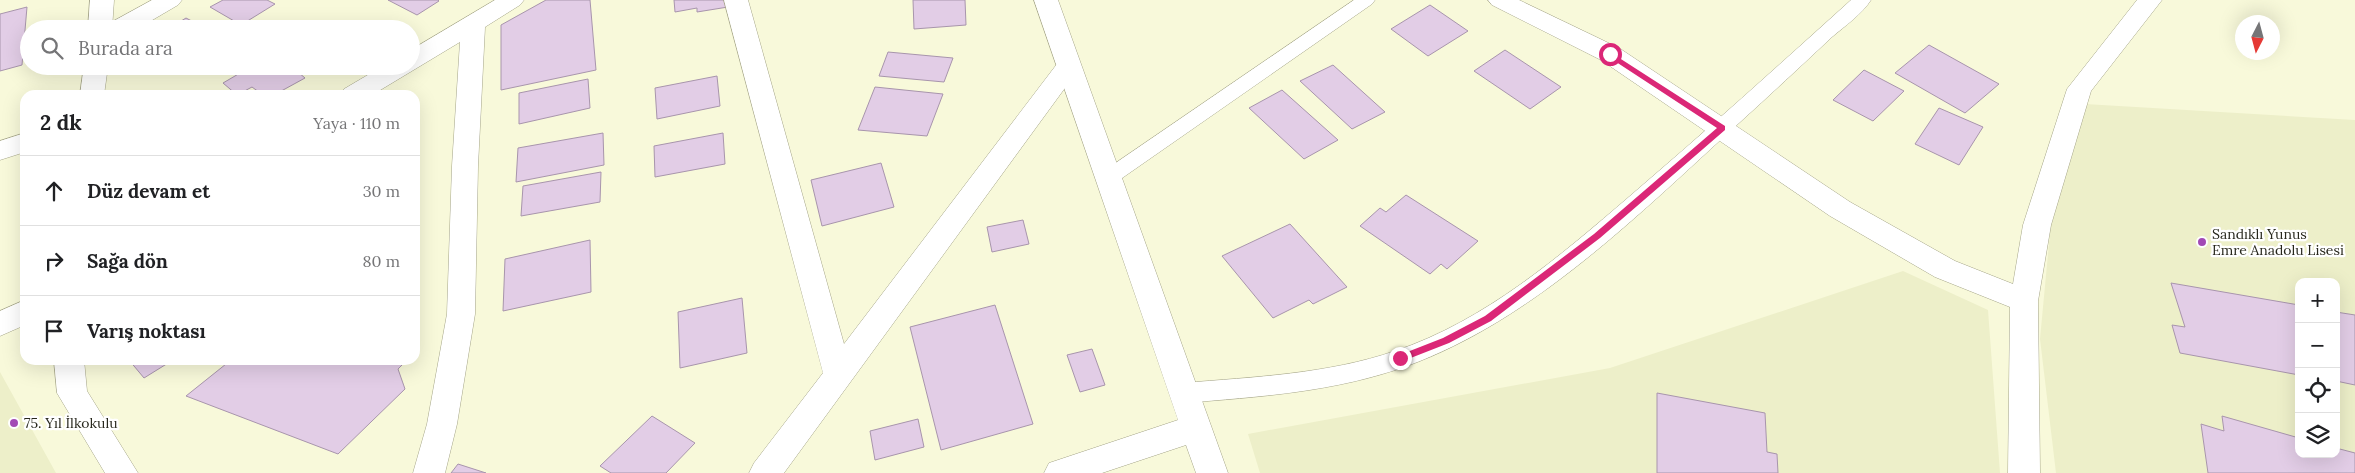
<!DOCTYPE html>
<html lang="tr">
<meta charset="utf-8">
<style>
body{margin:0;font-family:Lora,serif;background:#f6f6f6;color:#202124}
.controls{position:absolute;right:15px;bottom:15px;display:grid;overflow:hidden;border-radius:10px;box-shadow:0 5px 20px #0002}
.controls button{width:45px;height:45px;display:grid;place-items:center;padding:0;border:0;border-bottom:1px solid #e0e0e0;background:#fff;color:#202124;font:25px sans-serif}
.compass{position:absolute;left:2235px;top:15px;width:45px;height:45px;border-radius:50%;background:#fff;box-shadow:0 5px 20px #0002;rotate:186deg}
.stop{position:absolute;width:15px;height:15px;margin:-11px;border:4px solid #db2777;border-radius:50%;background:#fff}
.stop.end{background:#db2777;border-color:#fff;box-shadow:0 1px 5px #0008}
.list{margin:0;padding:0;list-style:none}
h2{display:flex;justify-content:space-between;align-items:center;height:65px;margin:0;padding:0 20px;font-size:21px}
h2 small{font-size:16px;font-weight:400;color:#757577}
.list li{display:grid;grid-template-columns:32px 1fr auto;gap:15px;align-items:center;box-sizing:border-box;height:70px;padding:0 20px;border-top:1px solid #e0e0e0}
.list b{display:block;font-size:19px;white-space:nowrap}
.list em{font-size:16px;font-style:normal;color:#757577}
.icon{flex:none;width:28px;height:28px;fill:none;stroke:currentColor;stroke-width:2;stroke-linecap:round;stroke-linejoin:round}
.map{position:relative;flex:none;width:2355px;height:473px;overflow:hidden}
.search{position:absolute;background:#fff;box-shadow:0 5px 20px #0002;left:20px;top:20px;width:400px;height:55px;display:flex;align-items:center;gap:12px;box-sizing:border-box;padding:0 18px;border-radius:28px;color:#757577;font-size:19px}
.panel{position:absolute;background:#fff;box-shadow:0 5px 20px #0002;left:20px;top:90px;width:400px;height:275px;border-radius:15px}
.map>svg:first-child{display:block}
.built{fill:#edefc9;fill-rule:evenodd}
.building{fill:#e2cde6;stroke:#a895ac}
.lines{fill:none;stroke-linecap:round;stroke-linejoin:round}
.service-casing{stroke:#a5a589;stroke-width:1}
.minor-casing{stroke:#a5a589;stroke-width:1}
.tertiary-casing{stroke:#a5a589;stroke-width:1}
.service{fill:#fff;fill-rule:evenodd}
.minor{fill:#fff;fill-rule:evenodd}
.tertiary{fill:#fff;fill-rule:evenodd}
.route{fill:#db2777}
.poi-dot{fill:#a249b5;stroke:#fff;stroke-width:2}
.labels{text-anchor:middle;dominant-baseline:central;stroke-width:4.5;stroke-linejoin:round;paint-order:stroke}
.poi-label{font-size:14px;fill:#27271c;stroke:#fff;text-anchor:start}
</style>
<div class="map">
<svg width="2355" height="473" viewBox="0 0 2355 473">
<rect width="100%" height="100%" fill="#f8f9da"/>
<!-- built -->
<path class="built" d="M 2085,104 L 2355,120 L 2355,473 L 2056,473 L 2040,339 L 2053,201 ZM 2299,282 L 2336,282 L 2336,454 L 2299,454 Z
M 1903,271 L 1988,310 L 2000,473 L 1260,473 L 1248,434 L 1610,368 Z
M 0,372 L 56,473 L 0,473 Z"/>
<!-- building -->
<path class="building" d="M 223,0 L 267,0 L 275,4 L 241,25 L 210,7 Z
M 388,0 L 438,0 L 439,1 L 417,15 Z
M 546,0 L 590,0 L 596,70 L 501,90 L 501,25 Z
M 674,0 L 727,0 L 728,7 L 697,12 L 697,8 L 675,12 Z
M 913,0 L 965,0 L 966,25 L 914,29 Z
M 1430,5 L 1468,31 L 1428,56 L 1391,29 Z
M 27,7 L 22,65 L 0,71 L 0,14 Z
M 186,18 L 207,29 L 168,29 Z
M 1929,45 L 1999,84 L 1965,113 L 1895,73 Z
M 1505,50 L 1561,87 L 1530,109 L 1474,71 Z
M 888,52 L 953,58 L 944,82 L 879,76 Z
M 1333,65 L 1385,112 L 1352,129 L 1300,81 Z
M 252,66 L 291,66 L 305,78 L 274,95 L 263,95 L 252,87 L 237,95 L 223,83 Z
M 1864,70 L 1904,91 L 1873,121 L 1833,100 Z
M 717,76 L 720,106 L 657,119 L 655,88 Z
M 588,79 L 590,108 L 519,124 L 519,93 Z
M 875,87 L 943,94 L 927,136 L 858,130 Z
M 1282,90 L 1338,140 L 1304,159 L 1249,108 Z
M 1939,108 L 1983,127 L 1959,165 L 1915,144 Z
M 603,133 L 604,165 L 516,182 L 518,148 Z
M 723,133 L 725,164 L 655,177 L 654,146 Z
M 881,163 L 894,207 L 822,226 L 811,180 Z
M 601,172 L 600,202 L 521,216 L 523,186 Z
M 1406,195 L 1478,241 L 1447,269 L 1441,264 L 1430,274 L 1360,226 L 1380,208 L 1386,212 Z
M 1023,220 L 1029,244 L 992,252 L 987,227 Z
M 1290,224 L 1347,287 L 1313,304 L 1309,300 L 1273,318 L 1222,256 Z
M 590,240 L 591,292 L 503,311 L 505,259 Z
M 2171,283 L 2299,305 L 2299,375 L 2180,353 L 2172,325 L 2185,327 Z
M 742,298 L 747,353 L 680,368 L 678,312 Z
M 995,305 L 1033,424 L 941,450 L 910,327 Z
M 2336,312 L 2355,315 L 2355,385 L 2336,381 Z
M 1092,349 L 1105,385 L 1080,392 L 1067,355 Z
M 129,360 L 173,360 L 144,378 Z
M 231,360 L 407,360 L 398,369 L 405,389 L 338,454 L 186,396 Z
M 1657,393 L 1765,413 L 1767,452 L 1777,454 L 1778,473 L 1657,473 Z
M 652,416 L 695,443 L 666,473 L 611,473 L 600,466 Z
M 2222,416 L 2299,438 L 2299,454 L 2336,454 L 2336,448 L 2355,453 L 2355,473 L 2208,473 L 2201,424 L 2224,431 Z
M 918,419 L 924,447 L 875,460 L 870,431 Z
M 458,464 L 486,473 L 451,473 Z"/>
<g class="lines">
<defs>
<path id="service" d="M 1354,0 L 1375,0 L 1372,4 L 1115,183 L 1108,186 L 1101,183 L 1098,178 L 1101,173 Z
M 1851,0 L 1871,0 C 1862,14 1845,26 1832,37 C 1801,66 1770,95 1738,124 C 1640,213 1534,320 1407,366 C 1335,392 1258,397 1183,403 L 1175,400 L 1171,393 L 1175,386 L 1183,383 C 1254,377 1328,374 1395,351 C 1485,321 1560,256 1630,196 C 1705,132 1778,66 1851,0 Z"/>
<path id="minor" d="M 152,0 L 182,0 L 178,5 L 137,29 L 106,29 L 110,23 Z
M 495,0 L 524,0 L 520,5 L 485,27 L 478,166 L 475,314 L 457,424 L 445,473 L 413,473 L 427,424 L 447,314 L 452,166 L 460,42 L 372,95 L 341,95 L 344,89 L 383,66 L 411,66 L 411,50 Z
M 724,0 L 748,0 L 844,344 L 1060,60 L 1069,58 L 1078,60 L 1081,66 L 784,473 L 749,473 L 754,463 L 823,373 Z
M 1488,0 L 1519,0 L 1619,48 L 1850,202 L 1955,261 L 2013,284 L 2023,225 L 2067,89 L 2137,0 L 2162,0 L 2091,91 L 2051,225 L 2038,301 L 2040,473 L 2008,473 L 2010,307 L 1935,277 L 1830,216 L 1601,60 L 1492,5 Z
M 25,133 L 25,152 L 0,160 L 0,141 Z
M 25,300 L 25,325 L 0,336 L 0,311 Z"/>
<path id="tertiary" d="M 90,0 L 114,0 L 112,29 L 88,29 Z
M 1034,0 L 1058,0 L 1228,473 L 1196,473 L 1186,445 L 1102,473 L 1044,473 L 1049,463 L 1178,420 Z
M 84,66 L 108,66 L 104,95 L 80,95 Z
M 54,360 L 84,360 L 87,391 L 138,473 L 105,473 L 57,393 Z"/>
</defs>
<!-- service casing -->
<use href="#service" class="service-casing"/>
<!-- minor casing -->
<use href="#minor" class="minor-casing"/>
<!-- tertiary casing -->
<use href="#tertiary" class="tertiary-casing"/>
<!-- service -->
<use href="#service" class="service"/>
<!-- minor -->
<use href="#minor" class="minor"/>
<!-- tertiary -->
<use href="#tertiary" class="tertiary"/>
</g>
<!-- route -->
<path class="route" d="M 1610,52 L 1725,126 L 1725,130 L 1600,238 L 1491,321 L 1449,343 L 1403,361 L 1397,361 L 1397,356 L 1443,338 L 1485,316 L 1594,234 L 1717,128 L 1607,56 L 1606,54 Z"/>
<!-- markers -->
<g class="poi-dot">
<circle cx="2202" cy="242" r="5"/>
<circle cx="14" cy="423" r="5"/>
</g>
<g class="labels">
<!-- poi labels -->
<g class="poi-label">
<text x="2212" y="234">Sandıklı Yunus<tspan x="2212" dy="16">Emre Anadolu Lisesi</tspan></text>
<text x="24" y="423">75. Yıl İlkokulu</text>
</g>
</g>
</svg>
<div class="controls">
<button>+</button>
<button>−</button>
<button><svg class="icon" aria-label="locate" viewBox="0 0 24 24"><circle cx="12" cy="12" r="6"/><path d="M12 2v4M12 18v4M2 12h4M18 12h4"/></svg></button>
<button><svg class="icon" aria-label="layers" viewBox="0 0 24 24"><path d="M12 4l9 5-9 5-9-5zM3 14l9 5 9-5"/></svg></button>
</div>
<svg class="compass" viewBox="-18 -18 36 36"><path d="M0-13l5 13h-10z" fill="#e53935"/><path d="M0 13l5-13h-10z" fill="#757577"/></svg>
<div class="stop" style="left:1610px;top:54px"></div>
<div class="stop end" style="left:1400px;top:358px"></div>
<div class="search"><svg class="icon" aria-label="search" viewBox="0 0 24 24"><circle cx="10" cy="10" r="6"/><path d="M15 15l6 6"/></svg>Burada ara</div>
<section class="panel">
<h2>2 dk<small>Yaya · 110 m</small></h2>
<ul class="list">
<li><svg class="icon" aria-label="ahead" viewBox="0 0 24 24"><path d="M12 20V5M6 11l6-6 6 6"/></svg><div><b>Düz devam et</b></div><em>30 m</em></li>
<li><svg class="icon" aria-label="right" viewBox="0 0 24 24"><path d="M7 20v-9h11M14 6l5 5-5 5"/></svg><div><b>Sağa dön</b></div><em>80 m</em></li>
<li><svg class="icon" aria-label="arrive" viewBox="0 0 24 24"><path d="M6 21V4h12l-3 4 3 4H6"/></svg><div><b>Varış noktası</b></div></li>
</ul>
</section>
</div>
